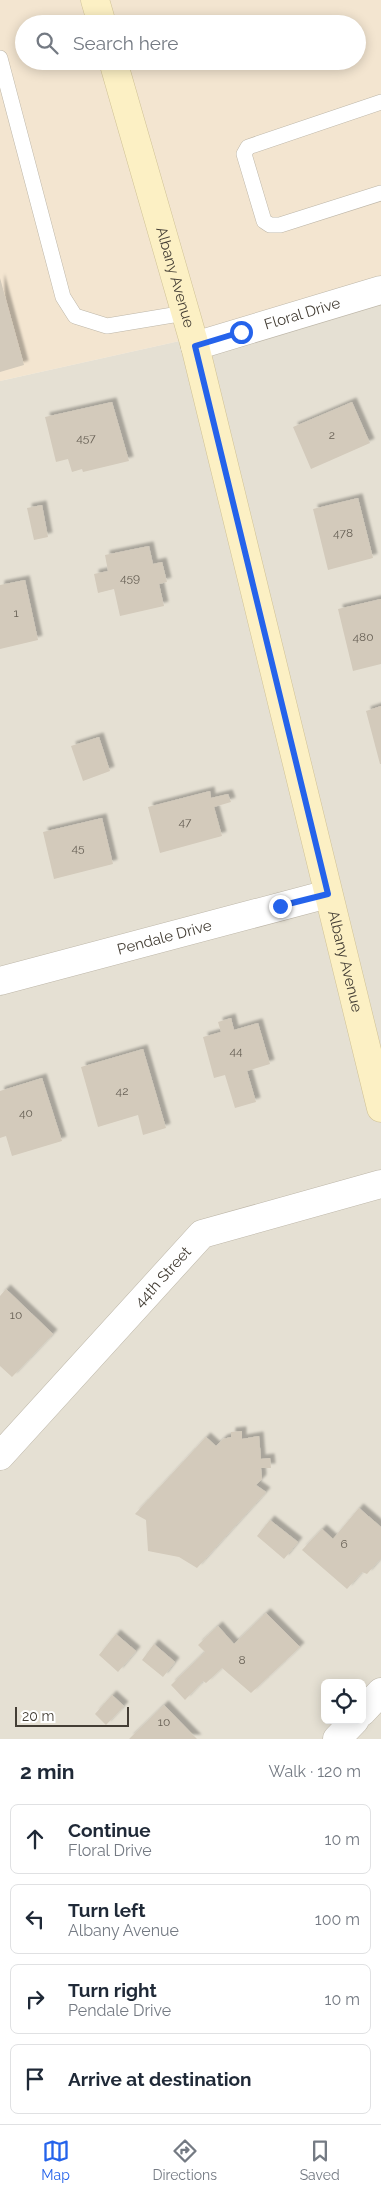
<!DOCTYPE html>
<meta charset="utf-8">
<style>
body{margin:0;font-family:Raleway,sans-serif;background:#f6f6f7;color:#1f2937}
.controls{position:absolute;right:15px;bottom:15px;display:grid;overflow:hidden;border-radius:8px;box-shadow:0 2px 12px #0003}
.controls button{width:45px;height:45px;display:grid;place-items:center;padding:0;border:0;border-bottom:1px solid #e0e1e3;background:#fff;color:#1f2937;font:25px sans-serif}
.scale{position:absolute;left:15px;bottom:12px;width:114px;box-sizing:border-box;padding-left:5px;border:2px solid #443e35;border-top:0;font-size:14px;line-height:18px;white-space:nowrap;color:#443e35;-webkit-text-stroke:4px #fff;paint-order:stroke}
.stop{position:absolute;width:15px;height:15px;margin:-11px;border:4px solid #2563eb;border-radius:50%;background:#fff}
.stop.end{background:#2563eb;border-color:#fff;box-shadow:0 1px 5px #0008}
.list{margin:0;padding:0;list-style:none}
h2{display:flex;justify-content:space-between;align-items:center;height:65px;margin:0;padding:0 20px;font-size:21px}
h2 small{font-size:16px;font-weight:400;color:#747a83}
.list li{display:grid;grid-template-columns:32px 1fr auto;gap:15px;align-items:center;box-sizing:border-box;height:70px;margin:0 10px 10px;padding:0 10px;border:1px solid #e0e1e3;border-radius:8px}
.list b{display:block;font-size:19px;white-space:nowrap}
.list p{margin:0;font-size:16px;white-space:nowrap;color:#747a83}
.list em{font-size:16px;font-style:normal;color:#747a83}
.icon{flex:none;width:28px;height:28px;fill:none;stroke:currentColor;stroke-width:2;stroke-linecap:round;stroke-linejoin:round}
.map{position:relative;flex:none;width:381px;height:1739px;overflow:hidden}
.search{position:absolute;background:#fff;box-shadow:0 2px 12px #0003;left:15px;right:15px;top:15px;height:55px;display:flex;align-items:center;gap:12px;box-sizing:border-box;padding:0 18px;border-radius:28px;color:#747a83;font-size:19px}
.sheet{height:385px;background:#fff}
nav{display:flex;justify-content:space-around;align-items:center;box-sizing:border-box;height:70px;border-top:1px solid #e0e1e3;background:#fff;font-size:14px;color:#747a83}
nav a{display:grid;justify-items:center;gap:2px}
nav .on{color:#2563eb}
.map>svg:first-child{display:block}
.residential{fill:#e5e0d3;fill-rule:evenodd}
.commercial{fill:#f3e5d0;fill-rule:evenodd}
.building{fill:#d3cabb;filter:url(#shadow)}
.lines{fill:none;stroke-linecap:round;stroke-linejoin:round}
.lane-casing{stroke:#bdb6a8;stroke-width:16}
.street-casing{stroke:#bdb6a8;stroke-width:29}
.secondary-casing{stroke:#d0c296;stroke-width:29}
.lane{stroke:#fff;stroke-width:15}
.street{stroke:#fff;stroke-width:28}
.secondary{stroke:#fcf0c4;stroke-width:28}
.route{stroke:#2563eb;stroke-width:6}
.labels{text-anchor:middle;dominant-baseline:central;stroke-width:5;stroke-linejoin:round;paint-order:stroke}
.number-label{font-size:12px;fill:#686156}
.street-label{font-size:15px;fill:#443e35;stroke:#fff}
</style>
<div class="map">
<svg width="381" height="1739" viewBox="0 0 381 1739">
<defs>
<filter id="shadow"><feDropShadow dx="4.5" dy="-4.5" stdDeviation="1" flood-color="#0004"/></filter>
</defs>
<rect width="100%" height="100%" fill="#f2eee5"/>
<!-- residential -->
<path class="residential" d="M 381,296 L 381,1739 L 0,1739 L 0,381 ZM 325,1683 L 362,1683 L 362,1720 L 325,1720 Z"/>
<!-- commercial -->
<path class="commercial" d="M 0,0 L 381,0 L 381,296 L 0,381 ZM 24,24 L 357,24 L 357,61 L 24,61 Z"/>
<!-- building -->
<path class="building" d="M 0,278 L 24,365 L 0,372 Z
M 112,402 L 129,461 L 83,472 L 82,469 L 72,472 L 68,459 L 56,462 L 45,417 Z
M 352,402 L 370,443 L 311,469 L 293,427 Z
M 358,498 L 373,558 L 328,570 L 313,509 Z
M 42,505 L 48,537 L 34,540 L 27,508 Z
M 149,546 L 153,564 L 162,562 L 167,582 L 159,584 L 164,606 L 120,616 L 114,589 L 98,593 L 94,574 L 108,571 L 105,555 Z
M 25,580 L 38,640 L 0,649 L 0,585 Z
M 381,599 L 381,664 L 353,671 L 338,609 Z
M 381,706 L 381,764 L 380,764 L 366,711 Z
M 99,737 L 110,771 L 83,781 L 71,746 Z
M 210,791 L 211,798 L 228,794 L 231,802 L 214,807 L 222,836 L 160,853 L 148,807 Z
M 102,818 L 113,864 L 54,879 L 43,832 Z
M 231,1018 L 234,1030 L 258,1023 L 270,1064 L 247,1071 L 256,1102 L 235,1108 L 225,1075 L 214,1078 L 203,1037 L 221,1032 L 218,1022 Z
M 143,1049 L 166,1128 L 143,1135 L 138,1115 L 98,1127 L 81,1067 Z
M 42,1078 L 62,1141 L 12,1156 L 6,1136 L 0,1138 L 0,1091 Z
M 6,1289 L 53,1334 L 12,1377 L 0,1366 L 0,1296 Z
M 242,1431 L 242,1439 L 259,1436 L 261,1459 L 270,1458 L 271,1468 L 261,1468 L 262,1479 L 256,1485 L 266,1492 L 197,1568 L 179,1557 L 148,1551 L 146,1520 L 135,1514 L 206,1437 L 216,1446 L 223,1439 L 231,1437 L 231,1432 Z
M 359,1508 L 381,1527 L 381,1558 L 367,1574 L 362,1572 L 347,1589 L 302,1550 L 322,1529 L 333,1539 Z
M 270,1520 L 298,1542 L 284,1559 L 257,1536 Z
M 266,1613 L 300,1647 L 251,1693 L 222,1668 L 206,1683 L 203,1681 L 185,1700 L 171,1685 L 205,1652 L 198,1645 L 218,1626 L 234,1644 Z
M 116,1634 L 136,1651 L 118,1672 L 99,1655 Z
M 154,1644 L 175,1662 L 163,1677 L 142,1660 Z
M 112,1695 L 124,1706 L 106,1725 L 95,1714 Z
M 164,1705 L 197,1739 L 129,1739 Z"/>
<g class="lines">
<defs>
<path id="lane" d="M 0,58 L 63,297 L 75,316 L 107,326 L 185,313
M 381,102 L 248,147 L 244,154 L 264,221 L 270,225 L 280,225 L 381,193"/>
<g id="street">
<path id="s1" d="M 195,346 L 381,290"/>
<path id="s2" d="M 0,981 L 328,894"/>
<path id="s3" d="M 0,1456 L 202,1234 L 381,1184"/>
<path d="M 362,1712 L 381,1692"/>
<path d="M 337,1739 L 355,1720"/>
</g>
<g id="secondary">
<path d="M 95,0 L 102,24"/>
<path id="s4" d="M 113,61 L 195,346 L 381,1108"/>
</g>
</defs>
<!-- lane casing -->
<use href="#lane" class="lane-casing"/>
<!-- street casing -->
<use href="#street" class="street-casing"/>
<!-- secondary casing -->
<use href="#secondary" class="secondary-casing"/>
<!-- lane -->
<use href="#lane" class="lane"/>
<!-- street -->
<use href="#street" class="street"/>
<!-- secondary -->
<use href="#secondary" class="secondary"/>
</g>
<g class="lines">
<!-- route -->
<path class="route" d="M 241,332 L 195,346 L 328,894 L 280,906"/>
</g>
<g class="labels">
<!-- number labels -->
<g class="number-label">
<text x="332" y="435">2</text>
<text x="86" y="438">457</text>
<text x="343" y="533">478</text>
<text x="130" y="578">459</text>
<text x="16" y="613">1</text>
<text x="363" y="637">480</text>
<text x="185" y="822">47</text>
<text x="78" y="848">45</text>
<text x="236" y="1051">44</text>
<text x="122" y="1091">42</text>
<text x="26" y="1113">40</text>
<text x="16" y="1315">10</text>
<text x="344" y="1544">6</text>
<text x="242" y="1660">8</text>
<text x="164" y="1722">10</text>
</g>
<!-- street labels -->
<g class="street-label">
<text stroke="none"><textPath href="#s4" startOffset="225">Albany Avenue</textPath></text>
<text stroke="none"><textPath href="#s1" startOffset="112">Floral Drive</textPath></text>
<text stroke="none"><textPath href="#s2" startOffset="170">Pendale Drive</textPath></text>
<text stroke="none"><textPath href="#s4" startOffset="930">Albany Avenue</textPath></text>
<text stroke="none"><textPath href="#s3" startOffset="242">44th Street</textPath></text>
</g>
</g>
</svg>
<div class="controls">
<button><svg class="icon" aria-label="locate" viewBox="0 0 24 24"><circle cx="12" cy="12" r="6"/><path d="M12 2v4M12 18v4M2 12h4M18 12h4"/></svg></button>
</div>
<div class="scale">20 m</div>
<div class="stop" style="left:241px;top:332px"></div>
<div class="stop end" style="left:280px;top:906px"></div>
<div class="search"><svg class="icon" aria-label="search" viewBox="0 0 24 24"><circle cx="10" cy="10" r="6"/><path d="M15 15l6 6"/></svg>Search here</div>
</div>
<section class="sheet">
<h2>2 min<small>Walk · 120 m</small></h2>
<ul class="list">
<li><svg class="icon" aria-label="ahead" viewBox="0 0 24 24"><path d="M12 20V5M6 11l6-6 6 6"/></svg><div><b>Continue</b><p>Floral Drive</p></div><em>10 m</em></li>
<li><svg class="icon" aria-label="left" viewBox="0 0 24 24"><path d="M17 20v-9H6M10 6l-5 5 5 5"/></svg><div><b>Turn left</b><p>Albany Avenue</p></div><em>100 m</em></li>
<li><svg class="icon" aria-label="right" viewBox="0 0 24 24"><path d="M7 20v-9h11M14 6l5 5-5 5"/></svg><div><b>Turn right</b><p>Pendale Drive</p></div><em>10 m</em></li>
<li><svg class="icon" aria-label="arrive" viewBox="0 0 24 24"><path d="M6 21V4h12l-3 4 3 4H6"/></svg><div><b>Arrive at destination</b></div></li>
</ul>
</section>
<nav>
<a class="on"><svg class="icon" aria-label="map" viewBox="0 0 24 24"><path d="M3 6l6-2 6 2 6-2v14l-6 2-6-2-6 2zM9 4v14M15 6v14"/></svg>Map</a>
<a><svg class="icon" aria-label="directions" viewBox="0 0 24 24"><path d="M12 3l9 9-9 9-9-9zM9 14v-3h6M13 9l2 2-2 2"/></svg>Directions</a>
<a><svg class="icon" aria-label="saved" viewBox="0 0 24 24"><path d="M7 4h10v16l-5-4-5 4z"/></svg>Saved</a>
</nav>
